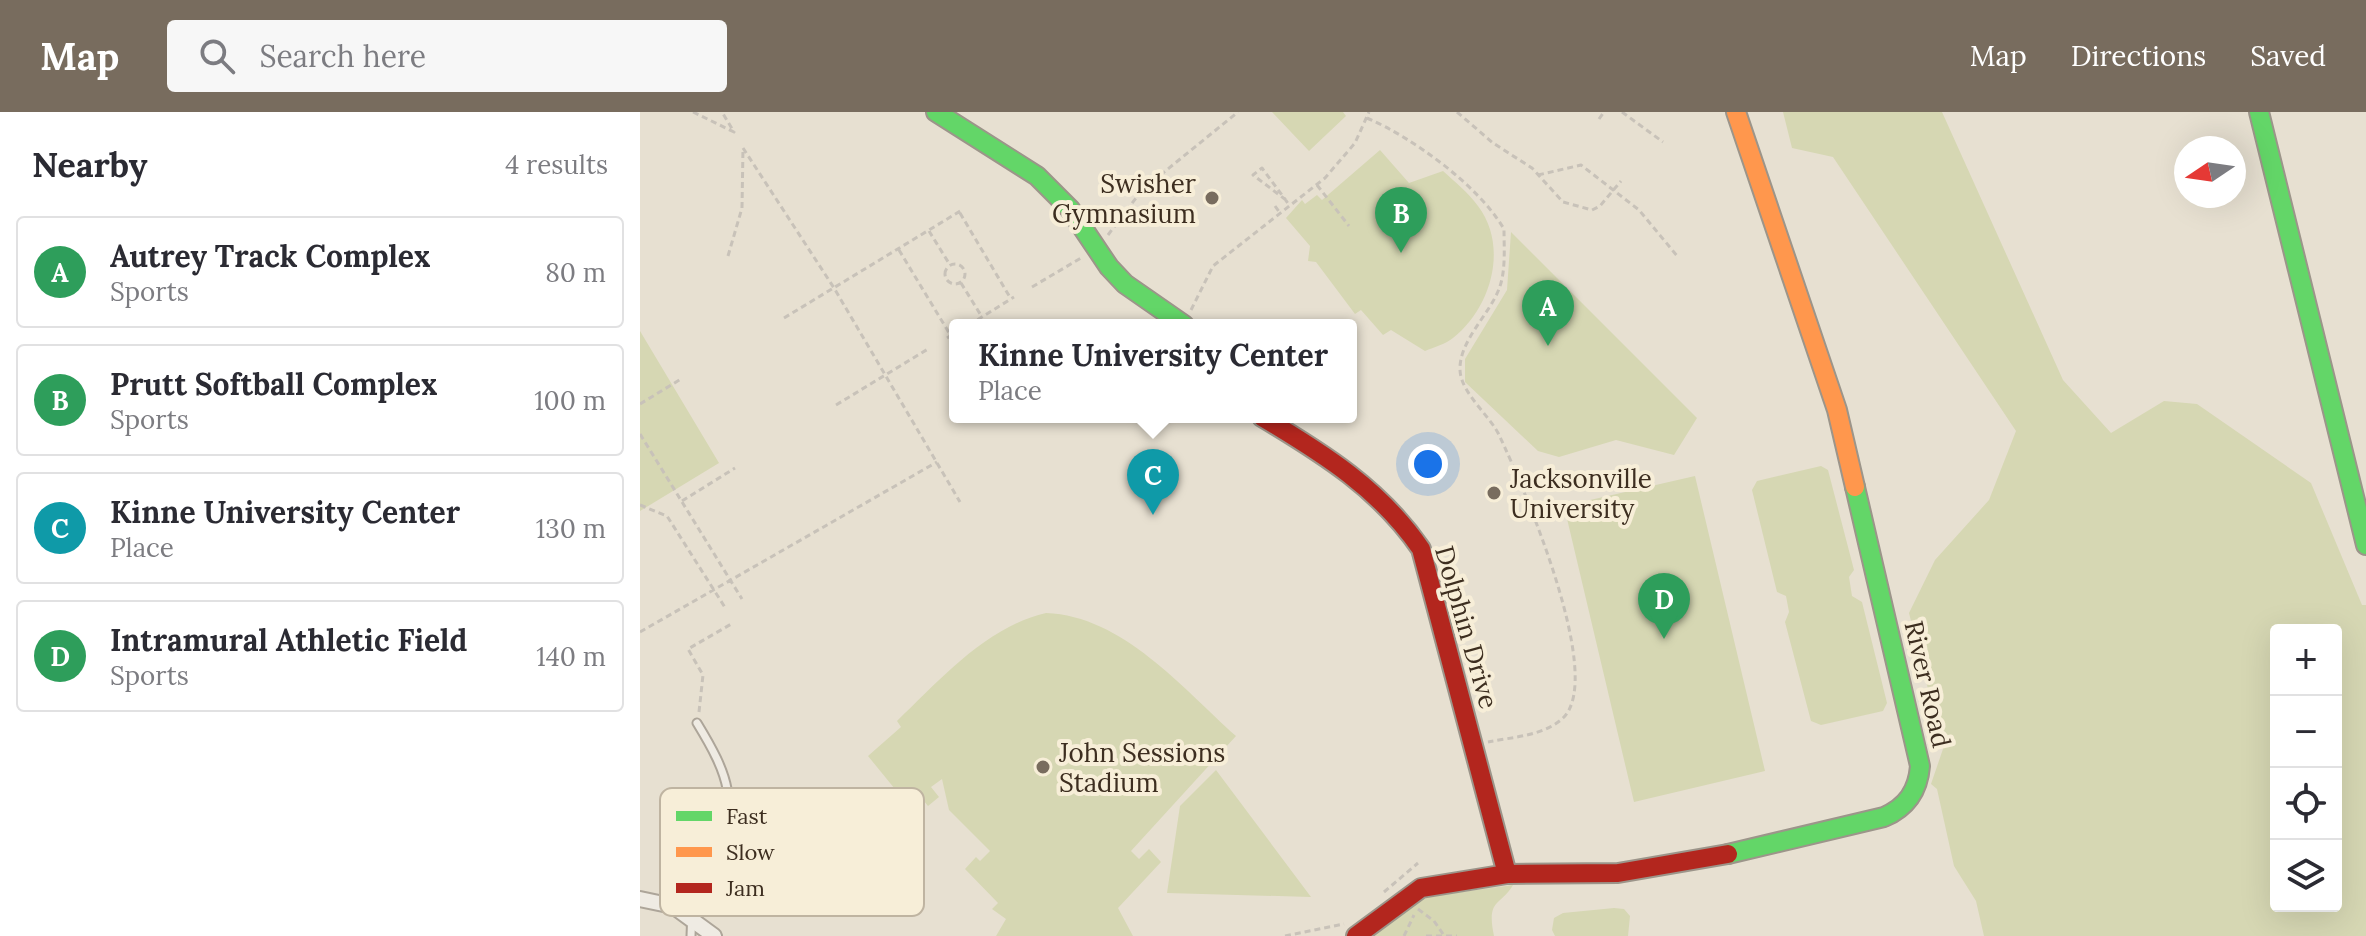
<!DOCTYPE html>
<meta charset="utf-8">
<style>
body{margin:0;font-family:Lora,serif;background:#f7f7f7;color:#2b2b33}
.controls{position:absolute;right:24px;bottom:24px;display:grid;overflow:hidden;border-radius:8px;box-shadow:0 8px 32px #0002}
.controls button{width:72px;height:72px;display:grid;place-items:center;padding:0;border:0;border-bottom:2px solid #e1e1e2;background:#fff;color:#2b2b33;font:40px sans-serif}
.compass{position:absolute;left:1534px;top:24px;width:72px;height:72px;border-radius:50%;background:#fff;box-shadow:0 8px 32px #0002;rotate:257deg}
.you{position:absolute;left:788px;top:352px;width:28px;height:28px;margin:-20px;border:6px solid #fff;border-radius:50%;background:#1a73e8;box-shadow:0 0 0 12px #1a73e833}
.badge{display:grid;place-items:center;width:52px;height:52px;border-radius:50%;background:#786c5e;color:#fff;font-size:26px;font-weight:700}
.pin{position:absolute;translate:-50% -66px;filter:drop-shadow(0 2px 4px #0008)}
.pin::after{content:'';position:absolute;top:42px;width:28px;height:24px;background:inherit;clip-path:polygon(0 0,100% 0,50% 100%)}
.popup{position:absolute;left:309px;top:207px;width:408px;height:104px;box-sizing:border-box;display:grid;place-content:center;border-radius:8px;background:#fff;filter:drop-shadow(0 2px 6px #0005);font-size:26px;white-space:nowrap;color:#7c7c81}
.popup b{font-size:30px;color:#2b2b33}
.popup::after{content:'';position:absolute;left:50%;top:100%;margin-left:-16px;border:16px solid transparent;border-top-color:#fff}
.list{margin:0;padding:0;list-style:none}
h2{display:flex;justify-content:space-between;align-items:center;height:104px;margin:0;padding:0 32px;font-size:34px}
h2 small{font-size:26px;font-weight:400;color:#7c7c81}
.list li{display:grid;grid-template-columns:52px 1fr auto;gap:24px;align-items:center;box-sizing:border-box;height:112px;margin:0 16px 16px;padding:0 16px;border:2px solid #e1e1e2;border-radius:8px}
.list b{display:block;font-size:30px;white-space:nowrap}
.list p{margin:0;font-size:26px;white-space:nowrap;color:#7c7c81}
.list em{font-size:26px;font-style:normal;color:#7c7c81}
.icon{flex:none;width:44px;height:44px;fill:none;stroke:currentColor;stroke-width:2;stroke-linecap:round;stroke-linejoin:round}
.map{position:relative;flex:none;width:1726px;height:824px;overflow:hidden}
header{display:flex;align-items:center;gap:48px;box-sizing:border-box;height:112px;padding:0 40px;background:#786c5e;color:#fff}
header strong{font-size:38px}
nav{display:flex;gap:44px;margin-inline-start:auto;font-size:28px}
.search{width:560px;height:72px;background:#f7f7f7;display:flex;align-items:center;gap:20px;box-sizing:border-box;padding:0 28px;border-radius:8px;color:#7c7c81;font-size:30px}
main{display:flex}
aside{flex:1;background:#fff}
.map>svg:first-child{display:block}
.green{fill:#d6d7b3;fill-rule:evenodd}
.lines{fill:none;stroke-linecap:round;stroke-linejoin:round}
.lane-casing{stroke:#ada599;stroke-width:11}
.street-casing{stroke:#ada599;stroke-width:18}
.fast-casing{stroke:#9c958a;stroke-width:22}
.slow-casing{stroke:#9c958a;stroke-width:22}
.jam-casing{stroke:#9c958a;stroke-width:22}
.path{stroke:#c8c2b9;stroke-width:3;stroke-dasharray:6 4;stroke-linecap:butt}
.lane{stroke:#efebe3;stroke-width:7}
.street{stroke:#efebe3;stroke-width:14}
.fast{stroke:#63d668;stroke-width:18}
.slow{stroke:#ff974d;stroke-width:18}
.jam{stroke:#b3261e;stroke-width:18}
.poi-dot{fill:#786c5e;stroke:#f7eed8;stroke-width:3}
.labels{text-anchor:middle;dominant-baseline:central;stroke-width:8;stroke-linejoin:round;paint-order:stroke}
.poi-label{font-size:26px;fill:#3d2e20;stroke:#f7eed8;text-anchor:start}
.street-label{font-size:26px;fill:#3d2e20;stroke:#f7eed8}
.key{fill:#f7eed8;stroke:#bfb4a1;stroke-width:2}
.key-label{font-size:22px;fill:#3d2e20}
</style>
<header>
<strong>Map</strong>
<div class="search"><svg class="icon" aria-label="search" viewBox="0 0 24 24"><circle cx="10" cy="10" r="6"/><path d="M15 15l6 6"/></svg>Search here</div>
<nav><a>Map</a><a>Directions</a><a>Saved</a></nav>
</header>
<main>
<aside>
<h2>Nearby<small>4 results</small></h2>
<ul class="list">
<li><span class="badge" style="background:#2e9e5b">A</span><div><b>Autrey Track Complex</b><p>Sports</p></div><em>80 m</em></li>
<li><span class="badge" style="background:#2e9e5b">B</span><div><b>Prutt Softball Complex</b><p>Sports</p></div><em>100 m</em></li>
<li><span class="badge" style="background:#0f9aa8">C</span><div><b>Kinne University Center</b><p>Place</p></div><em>130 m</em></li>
<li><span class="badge" style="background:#2e9e5b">D</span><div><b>Intramural Athletic Field</b><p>Sports</p></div><em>140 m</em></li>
</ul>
</aside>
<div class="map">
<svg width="1726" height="824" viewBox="0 0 1726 824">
<rect width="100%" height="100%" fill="#e7e0d1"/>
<!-- green -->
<path class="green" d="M 632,0 L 703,0 L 706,4 L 669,39 Z
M 1143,0 L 1302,0 L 1423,268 L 1471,321 L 1524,289 L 1557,292 L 1671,371 L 1722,493 L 1726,493 L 1726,824 L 1344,824 L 1336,789 L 1314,754 L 1297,677 L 1291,672 L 1303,637 L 1269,501 L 1295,448 L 1349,388 L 1376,319 L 1193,45 L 1152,36 ZM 1636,518 L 1696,518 L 1696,794 L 1636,794 Z
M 740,38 L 769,71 L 803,59 C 815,70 828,80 838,94 C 869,135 851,196 813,226 C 806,232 794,235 785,239 L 751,218 L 743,223 L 721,198 L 715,202 L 676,150 L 668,149 L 670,134 L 646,106 L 662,88 L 665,92 L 677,83 L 682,88 Z
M 871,120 L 1057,306 L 1034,343 L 976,328 L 919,345 L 898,339 L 825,270 L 825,247 L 867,178 Z
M 0,219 L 79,351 L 0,399 Z
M 1181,354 L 1188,358 L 1214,458 L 1209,465 L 1212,484 L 1222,490 L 1247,591 L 1243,599 L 1181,613 L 1171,609 L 1145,510 L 1149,500 L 1146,484 L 1137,480 L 1112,378 L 1117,369 Z
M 1055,364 L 1125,659 L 994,690 L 924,394 Z
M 406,501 C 483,504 542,576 596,624 L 491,739 L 499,747 L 509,737 L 521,750 L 478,796 L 493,824 L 356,824 L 366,807 L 352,797 L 358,791 L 325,757 L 336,745 L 340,749 L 350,739 L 309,698 L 302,667 L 291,675 L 299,685 L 288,694 L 280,684 L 268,693 L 228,644 L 261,615 L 257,609 C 300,568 346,515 406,501 Z
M 576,658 L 671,785 L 527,781 L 540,694 Z
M 873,773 C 861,794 846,786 854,824 L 730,824 L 778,786 Z
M 974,796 L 984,797 L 990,804 L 988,824 L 915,824 L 912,818 L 914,806 L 923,801 Z"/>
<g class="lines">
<defs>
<path id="lane" d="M 51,824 C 51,794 61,775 74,749 C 101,692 88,662 57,611"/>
<path id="street" d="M 0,787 L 33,794 L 74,824"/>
<path id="fast" d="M 296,0 L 397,64 L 430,97 L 469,155 L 485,172 L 544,213
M 1619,0 L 1726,433
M 1088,742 L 1244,705 C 1267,695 1278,679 1280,654 L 1215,375"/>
<path id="slow" d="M 1096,0 L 1197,298 L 1215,375"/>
<path id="jam" d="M 622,305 C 684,342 740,377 781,437 L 867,762
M 716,824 L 781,776 L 867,762 L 978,761 L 1088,742"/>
</defs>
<!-- lane casing -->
<use href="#lane" class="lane-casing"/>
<!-- street casing -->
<use href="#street" class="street-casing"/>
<!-- fast casing -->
<use href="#fast" class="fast-casing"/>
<!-- slow casing -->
<use href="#slow" class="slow-casing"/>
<!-- jam casing -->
<use href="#jam" class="jam-casing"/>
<!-- path -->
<path class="path" d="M 53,0 L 94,20 L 82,0
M 817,0 L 853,31 L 892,56 L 923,90 L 952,98 L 960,94 L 981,69
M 982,0 L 1023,30
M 727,6 C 773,26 838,73 864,117 C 864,136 866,159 859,177 C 849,203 819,229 820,258 C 821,282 851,304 860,325 C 883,374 966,565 923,606 C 904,624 872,625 848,630
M 959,7 L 964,0
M 103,36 L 194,176 L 320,390
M 898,63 L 941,53 L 999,98 L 1038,145
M 677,73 L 709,114
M 646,88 L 613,63 L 622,56 L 650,94
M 635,94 L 640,101
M 320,101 L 371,187
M 289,119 L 310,153
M 468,123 L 502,78 L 598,0
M 259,138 L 311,224
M 88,144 L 102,96 L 103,36
M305 162a10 10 0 1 1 20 0a10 10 0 1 1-20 0Z
M 321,171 L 342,205
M 392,175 L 441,146
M 551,198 L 573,154 L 685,66 L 715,31 L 729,0
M 144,206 L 322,98
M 329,213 L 374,185
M 307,226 L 315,221
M 0,292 L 41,267
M 196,293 L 288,237
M 0,322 L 102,487
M 42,389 L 95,356
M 0,393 L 27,404 L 86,497
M 0,520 L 297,350
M 59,600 L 63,563 L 48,537 L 93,511
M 744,780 L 778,751
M 778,797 L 794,809 L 803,822
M 645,824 L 704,812
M 764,824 L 774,803
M 786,824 L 817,824"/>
<!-- lane -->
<use href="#lane" class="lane"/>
<!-- street -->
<use href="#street" class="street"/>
<!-- fast -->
<use href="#fast" class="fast"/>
<!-- slow -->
<use href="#slow" class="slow"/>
<!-- jam -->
<use href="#jam" class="jam"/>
</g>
<!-- markers -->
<g class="poi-dot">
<circle cx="572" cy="86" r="8"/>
<circle cx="854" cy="381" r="8"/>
<circle cx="403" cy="655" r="8"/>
</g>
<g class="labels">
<!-- poi labels -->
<g class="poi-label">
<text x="556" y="71" text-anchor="end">Swisher<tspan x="556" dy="30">Gymnasium</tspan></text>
<text x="870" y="366">Jacksonville<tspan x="870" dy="30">University</tspan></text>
<text x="419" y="640">John Sessions<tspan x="419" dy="30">Stadium</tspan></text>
</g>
<!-- street labels -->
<g class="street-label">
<text transform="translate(827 515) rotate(74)">Dolphin Drive</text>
<text transform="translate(1288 572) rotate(77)">River Road</text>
</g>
</g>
<!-- legend -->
<rect x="20" y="676" width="264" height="128" rx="12" class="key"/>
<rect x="36" y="699" width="36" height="10" fill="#63d668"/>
<rect x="36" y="735" width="36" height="10" fill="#ff974d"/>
<rect x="36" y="771" width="36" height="10" fill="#b3261e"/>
<g class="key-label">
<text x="86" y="712">Fast</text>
<text x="86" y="748">Slow</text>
<text x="86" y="784">Jam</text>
</g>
</svg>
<div class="controls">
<button>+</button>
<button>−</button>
<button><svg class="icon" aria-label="locate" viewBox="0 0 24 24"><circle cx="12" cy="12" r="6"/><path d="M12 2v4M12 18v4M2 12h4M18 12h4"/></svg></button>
<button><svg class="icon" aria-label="layers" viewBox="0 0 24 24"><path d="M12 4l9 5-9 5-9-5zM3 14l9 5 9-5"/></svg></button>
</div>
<svg class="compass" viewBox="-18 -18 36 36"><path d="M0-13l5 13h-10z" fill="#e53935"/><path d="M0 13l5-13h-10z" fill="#7c7c81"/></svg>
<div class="you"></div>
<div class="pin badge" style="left:908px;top:234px;background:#2e9e5b">A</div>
<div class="pin badge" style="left:761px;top:141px;background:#2e9e5b">B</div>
<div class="pin badge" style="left:513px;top:403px;background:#0f9aa8">C</div>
<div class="popup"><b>Kinne University Center</b>Place</div>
<div class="pin badge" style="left:1024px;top:527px;background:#2e9e5b">D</div>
</div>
</main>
